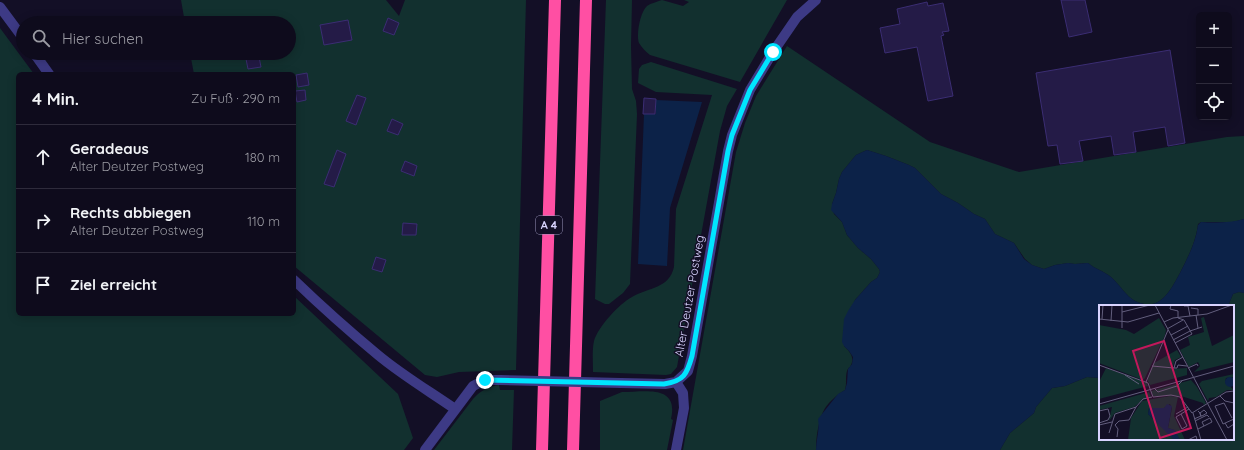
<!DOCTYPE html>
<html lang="de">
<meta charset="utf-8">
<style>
body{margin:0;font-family:Quicksand,sans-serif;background:#171425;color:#f1f3f6}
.controls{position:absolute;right:12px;top:12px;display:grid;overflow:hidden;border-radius:6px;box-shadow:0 2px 10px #0003}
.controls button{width:36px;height:36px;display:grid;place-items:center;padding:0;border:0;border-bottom:1px solid #2e2b3b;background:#0e0b1c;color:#f1f3f6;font:20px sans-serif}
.stop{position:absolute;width:12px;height:12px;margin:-9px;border:3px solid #00e5ff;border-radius:50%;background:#fff}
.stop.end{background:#00e5ff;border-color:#fff;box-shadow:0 1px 4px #0008}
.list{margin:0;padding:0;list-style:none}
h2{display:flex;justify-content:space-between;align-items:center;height:52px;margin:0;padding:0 16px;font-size:17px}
h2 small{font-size:13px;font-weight:400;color:#9b9ba3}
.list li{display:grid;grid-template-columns:26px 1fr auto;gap:12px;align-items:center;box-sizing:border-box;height:64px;padding:0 16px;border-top:1px solid #2e2b3b}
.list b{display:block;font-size:15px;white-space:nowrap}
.list p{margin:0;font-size:13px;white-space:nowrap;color:#9b9ba3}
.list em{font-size:13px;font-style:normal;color:#9b9ba3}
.icon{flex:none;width:22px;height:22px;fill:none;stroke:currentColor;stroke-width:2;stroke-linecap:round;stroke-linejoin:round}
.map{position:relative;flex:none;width:1244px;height:450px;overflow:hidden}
.search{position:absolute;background:#0e0b1c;box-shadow:0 2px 10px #0003;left:16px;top:16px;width:280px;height:44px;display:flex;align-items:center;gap:10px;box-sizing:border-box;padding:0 14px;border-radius:22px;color:#9b9ba3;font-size:15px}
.panel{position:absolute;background:#0e0b1c;box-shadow:0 2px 10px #0003;left:16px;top:72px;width:280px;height:244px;border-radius:6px}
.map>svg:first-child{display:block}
.green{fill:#12302f}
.water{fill:#0c2248}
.building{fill:#241b47;stroke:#3b2d73}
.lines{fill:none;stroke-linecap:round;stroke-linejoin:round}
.minor{stroke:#3d3a85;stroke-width:10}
.highway{stroke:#ff4fa3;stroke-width:12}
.minor-bridge{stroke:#3d3a85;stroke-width:10}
.route{stroke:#00e5ff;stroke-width:5}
.labels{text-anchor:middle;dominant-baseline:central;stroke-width:3;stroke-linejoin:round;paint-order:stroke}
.shield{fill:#130f26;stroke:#9e99be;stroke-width:1}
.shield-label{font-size:11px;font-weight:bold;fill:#d9d4ff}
.street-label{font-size:12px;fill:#d9d4ff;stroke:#130f26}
.inset-road{fill:none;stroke:#625e7d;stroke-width:1}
.view{fill:#c2185b;fill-opacity:0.15;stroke:#c2185b;stroke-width:2}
.inset-edge{fill:none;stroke:#d9d4ff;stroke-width:2}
</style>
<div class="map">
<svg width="1244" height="450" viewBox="0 0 1244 450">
<rect width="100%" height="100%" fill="#130f26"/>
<!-- green -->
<path class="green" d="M 181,0 L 386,0 L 399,16 L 405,0 L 526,0 L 516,370 L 459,372 L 437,377 L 425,375 L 294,266 L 294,74 L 194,74 L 190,53 L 289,53 L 289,23 L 185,23 Z
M 606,0 L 632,0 L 631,46 L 632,89 L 636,101 L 637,114 L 630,284 L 623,293 L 609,304 L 605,304 L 595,299 Z
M 662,0 L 683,6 L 689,2 L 684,0 L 787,0 L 740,82 L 650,55 C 646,52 642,48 639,43 C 636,35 640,12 647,6 C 651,3 657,2 662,0 Z
M 0,28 L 34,74 L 18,74 L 18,314 L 294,314 L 294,296 L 398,394 L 413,438 L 404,450 L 0,450 Z
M 787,46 L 930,142 L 1019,172 L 1227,137 L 1244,136 L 1244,219 L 1233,222 L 1201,222 L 1198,224 C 1196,242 1188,257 1180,273 C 1170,291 1160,313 1135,301 C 1126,296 1119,284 1111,277 C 1104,271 1095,269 1088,263 L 1075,264 L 1068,263 L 1055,265 L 1044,269 L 1032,265 L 1025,259 L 1014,243 L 995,234 L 985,219 L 974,214 L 958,203 L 941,194 L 915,168 L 909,165 L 886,156 L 867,150 L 856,155 L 842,172 L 839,179 L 836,193 L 832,204 L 834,214 L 842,222 L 847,235 L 858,248 L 871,259 L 879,269 L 880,272 L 877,278 L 871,282 L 855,300 L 844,346 C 849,351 855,357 851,365 C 849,369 849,366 847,371 C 845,377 847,383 845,390 C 838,394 826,404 823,412 C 818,423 816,438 816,450 L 683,450 L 736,152 L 745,123 L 756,96 Z
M 651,62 L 737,89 L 727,106 L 720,131 L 677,367 L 671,374 L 666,375 L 593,372 C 593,362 592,350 594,341 C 598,327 619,304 632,297 C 649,287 669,289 674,267 L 676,209 L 712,95 L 656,92 L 638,83 L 639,69 L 642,65 Z
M 1239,292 L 1244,293 L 1244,450 L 1000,450 L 1010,433 L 1034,413 L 1036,407 L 1052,388 L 1065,386 L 1087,377 L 1100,378 L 1100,439 L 1233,439 L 1233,306 L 1228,306 L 1233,294 Z
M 499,385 L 500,390 L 514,390 L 512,450 L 434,450 L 473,399 C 481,390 488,387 499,385 Z
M 622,392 C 645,392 679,384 671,419 L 673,420 L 667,450 L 600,450 L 600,401 Z"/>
<!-- water -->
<path class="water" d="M 656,100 L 702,102 L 670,208 L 667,266 L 638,264 L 644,114 L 656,114 Z
M 867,150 L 886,156 L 909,165 L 915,168 L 941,194 L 958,203 L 974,214 L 985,219 L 995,234 L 1014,243 L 1024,259 L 1032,265 L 1044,269 L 1055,265 L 1068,263 L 1075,264 L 1088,263 C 1095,269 1104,271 1111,277 C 1119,284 1126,296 1135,301 C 1160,313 1170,291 1180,273 C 1188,257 1196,242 1198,225 L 1201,222 C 1215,223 1230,223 1244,219 L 1244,293 L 1239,292 L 1233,294 L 1228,306 L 1100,306 L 1100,378 L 1087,377 L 1065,386 L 1052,388 L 1036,407 L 1034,413 L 1010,433 L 1000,450 L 816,450 C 816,439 820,430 818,419 L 838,394 L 845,390 L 847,383 L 848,369 L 852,364 L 853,357 L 849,351 L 844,346 L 842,342 L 844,319 L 848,311 L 855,300 L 871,282 L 877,278 L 880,272 L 879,269 L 871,259 L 858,248 L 847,235 L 842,222 L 831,210 L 832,204 L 836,193 L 839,179 L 842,172 L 856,155 Z"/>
<!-- building -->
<path class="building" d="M 1061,0 L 1085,0 L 1092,32 L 1069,37 Z
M 927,2 L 928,6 L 943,3 L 949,31 L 942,32 L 944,35 L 941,36 L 953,96 L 928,101 L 917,47 L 885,53 L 880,28 L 900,24 L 897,9 Z
M 388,18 L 399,23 L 394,35 L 383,31 Z
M 348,20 L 352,40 L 324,45 L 320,25 Z
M 1170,50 L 1185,143 L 1168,146 L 1165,127 L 1133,132 L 1136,152 L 1114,155 L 1111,136 L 1079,141 L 1083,161 L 1060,164 L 1057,145 L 1048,146 L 1036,73 Z
M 259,57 L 261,67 L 248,69 L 246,59 Z
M 307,73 L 309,85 L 298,87 L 296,75 Z
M 305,90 L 306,100 L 297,102 L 295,91 Z
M 357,95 L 366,98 L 356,125 L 346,121 Z
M 644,98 L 656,99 L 655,114 L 643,114 Z
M 392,119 L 403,124 L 398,135 L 387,131 Z
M 337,150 L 346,154 L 334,187 L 324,184 Z
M 405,161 L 417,166 L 414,176 L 401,171 Z
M 403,223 L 417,224 L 416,235 L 402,235 Z
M 376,257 L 386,260 L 382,272 L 372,269 Z"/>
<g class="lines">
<!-- minor -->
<path class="minor" d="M 0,7 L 23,38
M 34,53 L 49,74
M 294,280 C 321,306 349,331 378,355 C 402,375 429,391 455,409
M 676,382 L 683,393 L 684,408 L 676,450
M 621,383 L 665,384 L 676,382 L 688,371 L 692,356 L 728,151 L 732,135 L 750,90 L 773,52 L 797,17 L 816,0
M 425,450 L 473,386 L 485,380 L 500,380"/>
<!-- highway -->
<path class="highway" d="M 542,450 L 555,0
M 573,450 L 586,0"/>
<!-- minor-bridge -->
<path class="minor-bridge" d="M 500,380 L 621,383"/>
</g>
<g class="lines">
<!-- route -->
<path class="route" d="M 485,380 L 664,384 C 684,381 687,374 692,356 L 728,151 L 732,135 L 750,90 L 773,52"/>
</g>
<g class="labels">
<!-- shield labels -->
<rect class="shield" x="536" y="216" width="26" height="18" rx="3"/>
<g class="shield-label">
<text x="549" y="225">A 4</text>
</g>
<!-- street labels -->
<g class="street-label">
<text transform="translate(689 296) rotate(-80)">Alter Deutzer Postweg</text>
</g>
</g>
<!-- overview -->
<g transform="translate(1099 305)">
<rect width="135" height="135" fill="#130f26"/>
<path d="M 105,12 L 113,41 L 135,30 L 135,57 L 95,67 L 101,61 L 99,57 L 90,62 L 81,45 L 91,40 L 89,32 L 105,27 L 102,13 ZM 60,13 L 67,25 L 66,30 L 46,73 L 44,75 L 0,58 L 0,20 L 27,25 L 35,29 ZM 78,45 L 82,52 L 76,55 L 73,64 L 88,63 L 88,70 L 51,80 L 48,74 L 55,58 ZM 7,63 L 48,78 L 49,81 L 0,94 L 0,77 ZM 135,69 L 135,72 L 127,73 L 126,77 L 135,85 L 128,85 L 117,92 L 110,93 L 109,96 L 100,79 L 103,76 ZM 92,75 L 98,82 L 107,98 L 105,100 L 104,98 L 82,91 L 54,91 L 52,86 ZM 50,87 L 52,92 L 46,93 L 35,102 L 16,108 L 10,116 L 13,102 L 0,105 L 0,101 ZM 71,91 L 79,92 L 75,111 L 86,135 L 81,135 L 75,125 L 69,123 L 73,103 L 71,99 L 65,103 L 50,103 L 49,109 L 76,135 L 29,135 L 32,113 L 43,96 Z" fill="#12302f"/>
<path d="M126 77a5 5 0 1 1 10 0a5 5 0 1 1-10 0ZM 68,99 L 73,101 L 69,123 L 76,125 L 81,135 L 75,135 L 49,109 L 50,103 L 65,103 Z" fill="#0c2248"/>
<path class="inset-road" d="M 23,0 L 23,23M 56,0 L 128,135M 72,0 L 71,4 L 79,6 L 79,13M 85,1 L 89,1 L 91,11M 92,3 L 99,4 L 99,10M 23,7 L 51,0M 97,10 L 99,23M 0,14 L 29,17 L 60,8M 3,14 L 4,0M 12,16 L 13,0M 65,17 L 74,13 L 108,9 L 133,0M 68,24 L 84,15M 91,26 L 103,22M 72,30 L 89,21M 74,35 L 91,26M 76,38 L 93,29 L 85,15 L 79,13M 84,52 L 77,56 L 75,63 L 78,63 L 79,60 L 88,61M 0,60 L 49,78 L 54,92 L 72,90 L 81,92 L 93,108 L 127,87 L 135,86M 53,61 L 75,63M 89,63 L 98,59 L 99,61M 26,70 L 40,79M 47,77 L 69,25M 55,83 L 59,87 L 78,81 L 83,76M 121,91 L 126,96 L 135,98M 0,99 L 135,61M 0,106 L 9,104 L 11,111 L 9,115 L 0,118M 94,108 L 102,135M 77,109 L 89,102M 82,109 L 77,112 L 83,124 L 88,121 L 82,109 L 90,104M 133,113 L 125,98 L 116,101 L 124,119 L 135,114M 95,114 L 102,111 L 101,108 L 105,105 L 108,108 L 103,111 L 102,111 L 101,109 L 101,108 L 99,106M 96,116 L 108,110 L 110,112M 126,118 L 129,123 L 135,119M 0,120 L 13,117M 99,124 L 113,117 L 111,113 L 103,117 L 105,121M 10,128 L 16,109 L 37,102 L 44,94 L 53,92M 18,132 L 19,124 L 16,120 L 20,116 L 30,115 L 37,102M 89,135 L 97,131 L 98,135"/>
<path class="view" d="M 65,36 L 92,123 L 61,133 L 34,46 Z"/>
<rect width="135" height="135" class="inset-edge"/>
</g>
</svg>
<div class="controls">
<button>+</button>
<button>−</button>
<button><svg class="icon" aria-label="locate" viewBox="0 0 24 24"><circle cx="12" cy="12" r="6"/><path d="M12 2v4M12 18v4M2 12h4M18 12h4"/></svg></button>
</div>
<div class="stop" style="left:773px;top:52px"></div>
<div class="stop end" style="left:485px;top:380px"></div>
<div class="search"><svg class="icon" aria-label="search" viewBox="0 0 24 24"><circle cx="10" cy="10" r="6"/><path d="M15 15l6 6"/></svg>Hier suchen</div>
<section class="panel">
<h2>4 Min.<small>Zu Fuß · 290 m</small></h2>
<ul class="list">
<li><svg class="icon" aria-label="ahead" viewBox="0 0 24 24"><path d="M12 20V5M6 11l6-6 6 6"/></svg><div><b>Geradeaus</b><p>Alter Deutzer Postweg</p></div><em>180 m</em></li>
<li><svg class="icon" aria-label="right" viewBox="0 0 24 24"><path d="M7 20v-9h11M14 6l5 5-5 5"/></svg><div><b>Rechts abbiegen</b><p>Alter Deutzer Postweg</p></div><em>110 m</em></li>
<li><svg class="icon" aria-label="arrive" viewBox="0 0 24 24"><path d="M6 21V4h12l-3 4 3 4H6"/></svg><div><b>Ziel erreicht</b></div></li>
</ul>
</section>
</div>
